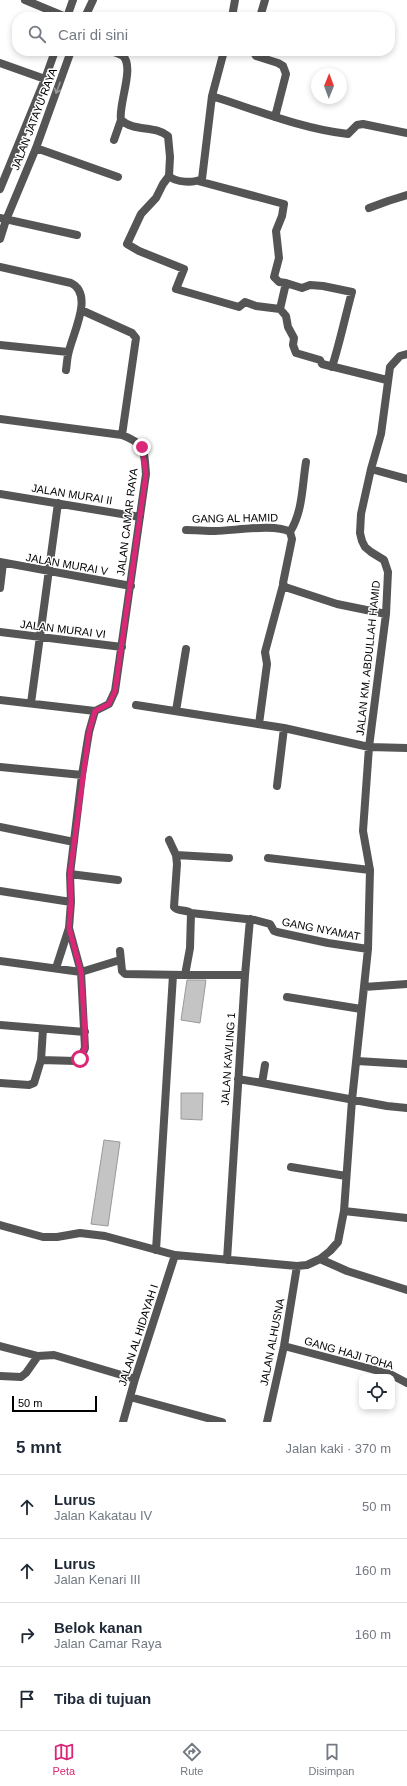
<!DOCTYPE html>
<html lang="id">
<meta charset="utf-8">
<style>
body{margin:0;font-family:Helvetica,sans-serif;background:#f6f6f7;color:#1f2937}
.controls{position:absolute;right:12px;bottom:12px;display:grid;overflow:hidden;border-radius:8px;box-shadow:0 2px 6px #0003}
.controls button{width:36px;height:36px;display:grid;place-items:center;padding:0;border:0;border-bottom:1px solid #e0e1e3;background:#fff;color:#1f2937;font:20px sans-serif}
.compass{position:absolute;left:311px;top:68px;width:36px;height:36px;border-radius:50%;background:#fff;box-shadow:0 2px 6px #0003;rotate:1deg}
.scale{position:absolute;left:12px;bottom:10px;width:85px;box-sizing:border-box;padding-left:4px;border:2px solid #000;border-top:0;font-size:11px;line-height:14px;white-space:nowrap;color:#000;-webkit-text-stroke:3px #fff;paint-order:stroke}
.stop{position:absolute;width:12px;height:12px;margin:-9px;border:3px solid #db2777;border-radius:50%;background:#fff}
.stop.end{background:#db2777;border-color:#fff;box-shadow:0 1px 4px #0008}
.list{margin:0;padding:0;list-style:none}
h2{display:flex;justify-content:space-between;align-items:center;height:52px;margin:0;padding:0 16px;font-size:17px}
h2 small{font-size:13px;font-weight:400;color:#747a83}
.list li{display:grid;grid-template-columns:26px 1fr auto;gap:12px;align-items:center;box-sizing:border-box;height:64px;padding:0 16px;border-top:1px solid #e0e1e3}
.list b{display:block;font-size:15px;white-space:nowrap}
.list p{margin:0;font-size:13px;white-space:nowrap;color:#747a83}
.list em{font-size:13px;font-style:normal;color:#747a83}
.icon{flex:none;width:22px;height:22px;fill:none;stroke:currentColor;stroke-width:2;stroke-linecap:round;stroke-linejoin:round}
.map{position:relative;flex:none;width:407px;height:1422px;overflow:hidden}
.search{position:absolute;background:#fff;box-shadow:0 2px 6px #0003;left:12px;right:12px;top:12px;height:44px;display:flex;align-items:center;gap:10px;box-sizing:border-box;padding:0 14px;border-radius:16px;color:#747a83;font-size:15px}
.sheet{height:308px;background:#fff}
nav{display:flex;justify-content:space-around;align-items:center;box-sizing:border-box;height:56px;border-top:1px solid #e0e1e3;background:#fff;font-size:11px;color:#747a83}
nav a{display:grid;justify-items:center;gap:2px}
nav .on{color:#db2777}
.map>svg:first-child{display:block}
.building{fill:#c4c4c4;stroke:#999}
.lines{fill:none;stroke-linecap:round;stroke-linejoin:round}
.street{stroke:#555;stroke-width:8}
.oneway{stroke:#999}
.route{stroke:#db2777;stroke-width:5}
.labels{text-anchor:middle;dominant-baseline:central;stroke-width:3;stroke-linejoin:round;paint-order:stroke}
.street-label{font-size:11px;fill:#000;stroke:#fff}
</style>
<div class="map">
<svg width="407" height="1422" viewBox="0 0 407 1422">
<rect width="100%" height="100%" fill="#fff"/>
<!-- building -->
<path class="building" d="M 187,980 L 206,980 L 200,1023 L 181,1020 Z
M 181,1093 L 203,1093 L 202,1120 L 181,1119 Z
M 104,1140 L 120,1142 L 108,1226 L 91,1224 Z"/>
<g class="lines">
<!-- street -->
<path class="street" d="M 25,0 L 66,17
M 67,17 L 73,0
M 85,17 L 93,0
M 232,17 L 235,0
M 260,17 L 265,0
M 111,51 C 115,52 120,54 123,56 C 135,67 118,105 121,120 C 134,132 155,125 168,136 L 170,157 L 169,176 C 176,183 194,183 202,179 L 212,96 L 224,51
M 253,51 L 256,56 L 278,63 L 283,66 L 286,74 L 275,117
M 0,63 L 45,79
M 212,96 C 256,110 302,129 348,134 L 357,125 L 363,124 L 407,133
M 114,140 L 121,120
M 36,148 L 118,177
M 169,176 L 163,184 L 156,198 L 141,214 L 127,244 L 139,251 L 184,269 L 176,289 L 239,307 L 245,302 L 256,306 L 280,309
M 198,181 L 284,204 L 282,216 L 276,231 L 279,258 L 274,277 L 279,282 L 286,283 L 280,309 L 286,316 L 288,327 L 294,338 L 293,345 L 296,353 L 320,360 L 322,364 L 387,380
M 0,189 L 45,79 L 55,51
M 369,208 L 388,201 L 407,195
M 0,218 L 77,235
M 0,239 L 6,220 L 36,148 L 71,51
M 0,267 L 71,283 C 94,294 73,333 69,351 C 67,357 67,364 66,370
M 286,283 L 302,288 L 310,285 L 323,286 L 352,292 C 345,317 340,342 332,367
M 81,310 L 132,333 L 136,338 L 122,435
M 0,345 L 68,352
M 0,419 L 122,435 C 146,444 144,451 146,474 L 115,691 L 109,704 L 95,711
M 371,469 L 407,479
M 0,494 L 140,517
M 186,530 C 196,530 205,531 215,531 C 233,531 276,523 290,532 L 292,539 L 283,583 L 285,587 L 337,604 L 386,614
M 290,532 C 303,511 302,486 306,462
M 0,562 L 131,586
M 0,588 L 3,563
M 0,632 L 122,647
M 0,700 L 95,711
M 31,703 L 58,503
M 136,705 L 284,728 L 369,747 L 407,748
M 176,711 L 186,649
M 259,724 L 267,664 L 265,652 L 283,585
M 0,767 L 82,775
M 277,786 L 284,728
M 0,827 L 74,842
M 176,855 L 229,858
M 268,858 L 370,870
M 70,874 L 118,880
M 0,891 L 71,902
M 191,913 L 255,920 L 270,924 L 274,931 L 277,932 L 328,943 L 368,949
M 120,951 L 122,971 L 125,974 L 185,975 L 190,948 L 191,913 C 186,909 178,912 174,907 L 177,864 L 176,855 L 169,840
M 0,961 L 81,972 L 120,960
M 56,968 L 69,928 L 71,902 L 70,874 L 82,775 L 89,732 L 95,711
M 185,975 L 245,975
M 364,987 L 407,984
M 287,997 L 361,1009
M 0,1025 L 85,1032
M 41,1060 L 76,1061 L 80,1059 L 85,1048 L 81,972 L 69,928
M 357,1061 L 407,1064
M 265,1065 L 262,1083 L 387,1106 L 407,1108
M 238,1079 L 262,1083
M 0,1083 L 29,1085 L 34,1083 L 41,1060 L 43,1029
M 291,1167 L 346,1176
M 344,1211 L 407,1218
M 0,1225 L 43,1237 L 57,1237 L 80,1233 L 105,1236 L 175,1255 L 297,1266 L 307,1265 L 320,1259 L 330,1251 L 338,1242 L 344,1211 L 352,1100 L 368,949 L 370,870 L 363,831 L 369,747 L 386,614 L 388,572 L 384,560 L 371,552 L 365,547 L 362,541 L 360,533 L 361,514 L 371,469 L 381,434 L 390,367 L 400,356 L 407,354
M 156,1250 L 173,975
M 320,1259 L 347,1271 L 407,1290
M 227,1260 L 245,975 L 250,919
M 0,1346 L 38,1356
M 284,1346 L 390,1374 L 407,1383
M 0,1376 L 21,1377 L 26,1373 L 38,1356 L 54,1355 L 135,1379
M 130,1397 L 222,1422
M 123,1422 L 135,1379 L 175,1255
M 267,1422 L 284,1346 L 297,1266"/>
</g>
<!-- one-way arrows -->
<defs><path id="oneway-shaft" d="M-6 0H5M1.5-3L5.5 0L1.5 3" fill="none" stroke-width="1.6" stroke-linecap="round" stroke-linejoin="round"/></defs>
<use class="oneway" href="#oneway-shaft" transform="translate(58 88) rotate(110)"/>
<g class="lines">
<!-- route -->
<path class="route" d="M 80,1059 L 85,1048 L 85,1032 L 81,972 L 69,928 L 71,902 L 70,874 L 89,732 L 95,711 L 109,704 L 115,691 L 146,474 L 142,447"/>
</g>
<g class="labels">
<!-- street labels -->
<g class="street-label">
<text transform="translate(34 119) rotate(-69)">JALAN JATAYU RAYA</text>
<text transform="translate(72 494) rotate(9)">JALAN MURAI II</text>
<text transform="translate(235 518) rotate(-1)">GANG AL HAMID</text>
<text transform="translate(127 522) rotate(-83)">JALAN CAMAR RAYA</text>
<text transform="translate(67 564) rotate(10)">JALAN MURAI V</text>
<text transform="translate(63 629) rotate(7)">JALAN MURAI VI</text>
<text transform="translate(368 658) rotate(-84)">JALAN KM. ABDULLAH HAMID</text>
<text transform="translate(321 929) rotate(11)">GANG NYAMAT</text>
<text transform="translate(228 1059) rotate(-86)">JALAN KAVLING 1</text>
<text transform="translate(138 1335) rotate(-72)">JALAN AL HIDAYAH I</text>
<text transform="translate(272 1342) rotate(-79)">JALAN ALHUSNA</text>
<text transform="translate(349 1353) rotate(16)">GANG HAJI TOHA</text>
</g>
</g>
</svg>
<div class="controls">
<button><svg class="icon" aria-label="locate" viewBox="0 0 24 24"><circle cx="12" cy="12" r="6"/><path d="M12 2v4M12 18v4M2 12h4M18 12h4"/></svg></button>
</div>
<svg class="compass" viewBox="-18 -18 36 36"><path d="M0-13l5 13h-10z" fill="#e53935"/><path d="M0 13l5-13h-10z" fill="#747a83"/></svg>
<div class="scale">50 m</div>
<div class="stop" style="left:80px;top:1059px"></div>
<div class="stop end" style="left:142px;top:447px"></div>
<div class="search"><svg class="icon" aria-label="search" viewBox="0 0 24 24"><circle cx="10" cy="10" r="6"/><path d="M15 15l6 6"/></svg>Cari di sini</div>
</div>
<section class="sheet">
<h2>5 mnt<small>Jalan kaki · 370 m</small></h2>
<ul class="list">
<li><svg class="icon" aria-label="ahead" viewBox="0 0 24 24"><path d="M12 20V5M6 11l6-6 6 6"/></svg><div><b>Lurus</b><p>Jalan Kakatau IV</p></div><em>50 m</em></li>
<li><svg class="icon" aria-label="ahead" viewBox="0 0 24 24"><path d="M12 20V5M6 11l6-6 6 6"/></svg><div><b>Lurus</b><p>Jalan Kenari III</p></div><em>160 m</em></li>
<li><svg class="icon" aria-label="right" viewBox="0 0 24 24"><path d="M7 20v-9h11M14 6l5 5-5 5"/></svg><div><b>Belok kanan</b><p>Jalan Camar Raya</p></div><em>160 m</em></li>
<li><svg class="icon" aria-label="arrive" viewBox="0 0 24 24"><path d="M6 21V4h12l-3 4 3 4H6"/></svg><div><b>Tiba di tujuan</b></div></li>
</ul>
</section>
<nav>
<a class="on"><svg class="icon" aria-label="map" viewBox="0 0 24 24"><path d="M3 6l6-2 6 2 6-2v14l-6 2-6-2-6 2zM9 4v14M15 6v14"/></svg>Peta</a>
<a><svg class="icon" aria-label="directions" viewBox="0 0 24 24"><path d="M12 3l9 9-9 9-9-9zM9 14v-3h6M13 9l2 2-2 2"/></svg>Rute</a>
<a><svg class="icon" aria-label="saved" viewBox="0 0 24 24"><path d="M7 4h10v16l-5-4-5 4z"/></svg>Disimpan</a>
</nav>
